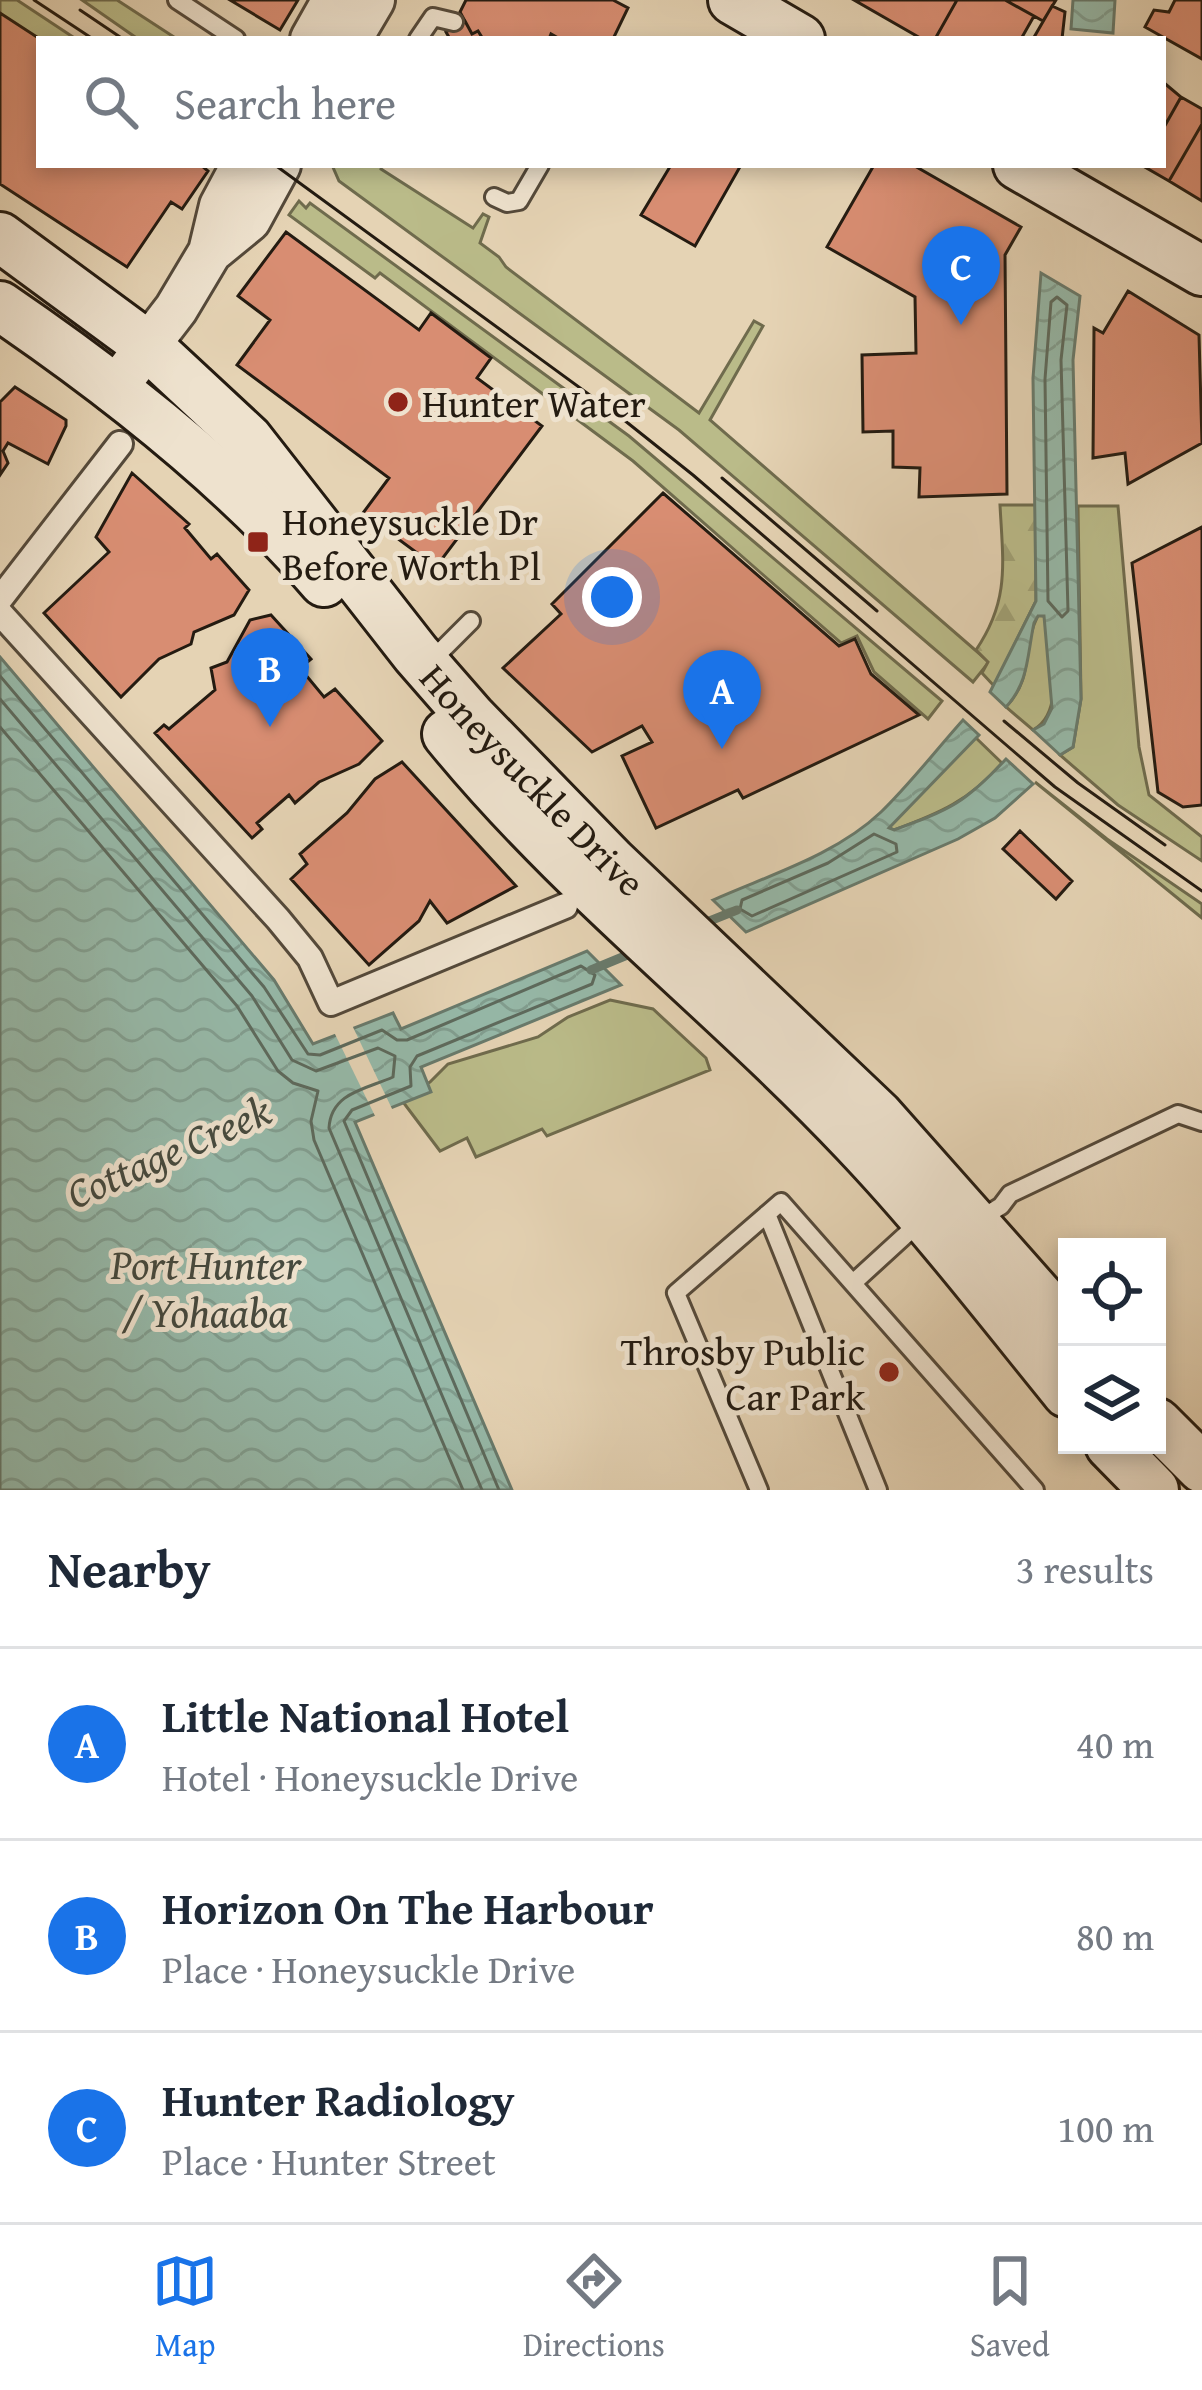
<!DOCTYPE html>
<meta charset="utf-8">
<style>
body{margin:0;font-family:"Gentium Book Plus",serif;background:#f6f6f7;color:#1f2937}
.controls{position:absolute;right:36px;bottom:36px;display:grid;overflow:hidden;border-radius:0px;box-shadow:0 6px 18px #0003}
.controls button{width:108px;height:108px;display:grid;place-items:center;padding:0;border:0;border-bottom:3px solid #e0e1e3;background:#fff;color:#1f2937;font:60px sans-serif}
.you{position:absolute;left:612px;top:597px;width:42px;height:42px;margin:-30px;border:9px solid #fff;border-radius:50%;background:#1a73e8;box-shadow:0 0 0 18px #1a73e833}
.badge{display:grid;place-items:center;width:78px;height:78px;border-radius:50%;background:#1a73e8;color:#fff;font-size:39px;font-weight:700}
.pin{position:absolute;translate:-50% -99px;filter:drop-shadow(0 3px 6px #0008)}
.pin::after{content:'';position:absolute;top:63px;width:42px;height:36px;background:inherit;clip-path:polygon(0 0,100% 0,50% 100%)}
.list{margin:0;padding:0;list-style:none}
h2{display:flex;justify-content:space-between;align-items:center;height:156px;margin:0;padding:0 48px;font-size:51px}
h2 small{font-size:39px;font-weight:400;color:#747a83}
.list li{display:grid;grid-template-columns:78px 1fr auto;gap:36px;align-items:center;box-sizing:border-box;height:192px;padding:0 48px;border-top:3px solid #e0e1e3}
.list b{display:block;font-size:45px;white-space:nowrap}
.list p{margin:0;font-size:39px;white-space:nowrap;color:#747a83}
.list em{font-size:39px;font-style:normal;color:#747a83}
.icon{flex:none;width:66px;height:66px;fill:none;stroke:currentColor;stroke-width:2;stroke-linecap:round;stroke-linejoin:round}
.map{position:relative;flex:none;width:1202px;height:1490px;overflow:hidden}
.search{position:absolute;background:#fff;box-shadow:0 6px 18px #0003;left:36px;right:36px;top:36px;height:132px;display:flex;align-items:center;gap:30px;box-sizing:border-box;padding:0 42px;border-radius:0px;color:#747a83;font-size:45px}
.sheet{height:732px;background:#fff}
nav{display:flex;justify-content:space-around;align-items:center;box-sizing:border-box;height:168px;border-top:3px solid #e0e1e3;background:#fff;font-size:33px;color:#747a83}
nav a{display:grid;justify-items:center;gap:6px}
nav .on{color:#1a73e8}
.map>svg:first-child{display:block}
.green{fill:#babb89;stroke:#6f6b4d;stroke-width:3}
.forest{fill:url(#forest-firs);stroke:#6f6b4d;stroke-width:3}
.water{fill:url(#water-waves);stroke:#687a6c;stroke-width:3}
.pier{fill:#e5d3b4}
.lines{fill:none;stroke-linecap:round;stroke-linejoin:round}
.shore{stroke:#5d6a5d;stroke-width:3}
.stream{stroke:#687a6c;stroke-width:9}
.building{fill:#d88d72;stroke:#241b11;stroke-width:3}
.service-casing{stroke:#54493a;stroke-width:22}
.pedestrian-casing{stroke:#54493a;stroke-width:30}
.tertiary-casing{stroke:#54493a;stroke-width:48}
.secondary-casing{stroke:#241b11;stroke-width:54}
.service{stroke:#eee2ce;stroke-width:16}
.pedestrian{stroke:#eee2ce;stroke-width:24}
.tertiary{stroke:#eee2ce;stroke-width:42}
.secondary{stroke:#eee2ce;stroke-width:48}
.tram{stroke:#241b11;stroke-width:3}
.poi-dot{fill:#8f2418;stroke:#eee2ce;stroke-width:4.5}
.labels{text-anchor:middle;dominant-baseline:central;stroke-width:10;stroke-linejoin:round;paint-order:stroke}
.poi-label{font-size:39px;fill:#241b11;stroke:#eee2ce;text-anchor:start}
.street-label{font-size:39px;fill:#241b11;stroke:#eee2ce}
.water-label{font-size:42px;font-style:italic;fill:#464a3f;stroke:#eee2ce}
</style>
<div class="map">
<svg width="1202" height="1490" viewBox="0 0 1202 1490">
<defs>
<pattern id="forest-firs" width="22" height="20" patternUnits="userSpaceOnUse" patternTransform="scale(3)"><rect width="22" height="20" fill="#babb89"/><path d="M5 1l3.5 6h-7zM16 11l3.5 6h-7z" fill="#a0a075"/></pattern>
<pattern id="water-waves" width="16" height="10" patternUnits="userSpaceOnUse" patternTransform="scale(3)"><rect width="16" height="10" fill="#96b9a9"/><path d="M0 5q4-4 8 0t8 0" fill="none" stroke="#819e90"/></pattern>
</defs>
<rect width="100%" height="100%" fill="#e5d3b4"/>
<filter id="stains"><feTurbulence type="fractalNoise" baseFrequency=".00167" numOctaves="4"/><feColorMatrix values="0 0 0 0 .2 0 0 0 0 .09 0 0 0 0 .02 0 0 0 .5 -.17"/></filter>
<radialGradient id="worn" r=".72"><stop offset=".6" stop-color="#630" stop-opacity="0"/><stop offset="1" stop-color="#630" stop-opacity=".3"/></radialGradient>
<!-- green -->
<path class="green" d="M 0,0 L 17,0 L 76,39 L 39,39 L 0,17 Z
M 82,0 L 117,0 L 177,39 L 138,39 Z
M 332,165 L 382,165 L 381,169 L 473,228 L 483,214 L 489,217 L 480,243 L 499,257 L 506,267 L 699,413 L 754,321 L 763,326 L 710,420 L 989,662 L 973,682 L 679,430 L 339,181 Z
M 299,201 L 306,208 L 310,203 L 629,436 L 942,701 L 928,719 L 874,672 L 857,636 L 841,643 L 633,461 L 380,273 L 375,278 L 289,215 Z
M 1078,506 L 1118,506 L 1139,747 L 1149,795 L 1202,837 L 1202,861 L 1118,805 L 1060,755 L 1073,747 L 1081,699 Z
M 1038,615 L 1044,616 L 1047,624 C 1050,656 1066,712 1033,730 L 1006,707 C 1035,676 1021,650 1038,615 Z
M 975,737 L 1002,763 C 971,800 938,814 894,830 L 888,827 Z
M 1035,782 L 1107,839 L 1202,904 L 1202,918 Z
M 610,1000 L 653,1009 L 706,1058 L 710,1070 L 547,1136 L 542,1129 L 476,1157 L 467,1138 L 440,1151 L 400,1098 L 430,1082 L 448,1064 L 538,1037 L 568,1017 Z"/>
<!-- forest -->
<path class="forest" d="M 1000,505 L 1036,505 L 1036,601 L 994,686 L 982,673 L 988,662 L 976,650 C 1010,600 1003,563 1000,505 Z"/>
<!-- water -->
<path class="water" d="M 1073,0 L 1115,0 L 1113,33 L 1071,29 Z
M 1041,273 L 1080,296 L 1073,360 L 1081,699 L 1073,747 L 1060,755 L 1033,730 L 1044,724 L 1052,708 L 1044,616 L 1038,616 L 1034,623 C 1027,656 1029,682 1006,707 L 990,692 L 1036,601 L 1033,378 Z
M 0,657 L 274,980 L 313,1044 L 393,1013 L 401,1029 L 587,951 L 621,985 L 421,1067 L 431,1092 L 355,1122 L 512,1490 L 0,1490 Z
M 963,720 L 979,735 L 889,828 L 894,830 C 951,809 964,804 1006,759 L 1033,784 L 995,818 L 958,839 L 746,932 L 713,900 C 769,875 836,855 881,812 C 910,784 936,750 963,720 Z"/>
<!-- pier -->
<path class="pier" d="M 351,1023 L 394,1113 L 377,1120 L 333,1030 Z"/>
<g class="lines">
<!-- shore -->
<path class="shore" d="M 1057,297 L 1067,305 L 1061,360 L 1068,611 L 1062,617 L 1048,601 L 1045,379 L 1051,302 Z
M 0,676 L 264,987 L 308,1054 L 320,1055 L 382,1030 L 397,1040 L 407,1040 L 581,966 L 595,975 L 592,984 L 417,1056 L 410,1067 L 411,1086 L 352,1110 L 344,1121 L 499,1490
M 0,699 L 252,996 L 292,1060 L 316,1071 L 378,1048 L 395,1056 L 393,1077 C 367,1089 331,1092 329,1128 L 482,1490
M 0,727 L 237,1006 L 278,1071 L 293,1083 L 318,1091 L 311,1121 L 314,1140 L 463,1490
M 874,834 L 896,844 L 897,852 L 752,916 L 740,909 L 742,900 L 828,863 Z"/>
<!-- stream -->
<path class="stream" d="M 702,924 L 737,910
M 591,970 L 637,951"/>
</g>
<!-- building -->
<path class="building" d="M 230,0 L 298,0 L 280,30 Z
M 466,0 L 613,0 L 628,8 L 613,39 L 560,39 L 551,34 L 549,39 L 483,39 L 478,31 L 472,34 L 460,12 Z
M 854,0 L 957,0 L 935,39 L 922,39 Z
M 957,0 L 1005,0 L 1034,16 L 1021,39 L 935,39 Z
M 1005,0 L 1056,0 L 1043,21 Z
M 1175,0 L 1202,0 L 1202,59 L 1145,27 L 1154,10 L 1169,12 Z
M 1052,6 L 1065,12 L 1062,39 L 1033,39 Z
M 0,13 L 40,39 L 39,165 L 201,165 L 208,171 L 182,209 L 171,202 L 127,267 L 0,184 Z
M 465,21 L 472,34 L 478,31 L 483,39 L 450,39 L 446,32 Z
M 1163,82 L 1181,97 L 1163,129 Z
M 1181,97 L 1202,109 L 1202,124 L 1169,181 L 1143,166 L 1163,165 L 1163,129 Z
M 1202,124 L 1202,201 L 1169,181 Z
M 671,165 L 741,165 L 695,246 L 641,215 Z
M 874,165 L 913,165 L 1021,227 L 1005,255 L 1007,494 L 919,497 L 920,468 L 893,467 L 893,431 L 863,432 L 862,355 L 916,353 L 915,297 L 827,247 Z
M 286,232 L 419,330 L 431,313 L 491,358 L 477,378 L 542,426 L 436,567 L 363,513 L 389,478 L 237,365 L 270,320 L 238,296 Z
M 1128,291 L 1199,335 L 1202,443 L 1128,484 L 1125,453 L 1093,458 L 1094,328 L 1103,333 Z
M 15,387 L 66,420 L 66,426 L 48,464 L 8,443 L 3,451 L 8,463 L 0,475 L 0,402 Z
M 132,473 L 189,524 L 185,528 L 211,559 L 217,554 L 249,590 L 234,615 L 194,632 L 191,644 L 159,659 L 121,697 L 44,613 L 109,552 L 96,537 Z
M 663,493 L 839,646 L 855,639 L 871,674 L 919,715 L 743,798 L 738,790 L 656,828 L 622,756 L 652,742 L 642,726 L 592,752 L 503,668 L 561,614 L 552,604 Z
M 1202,527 L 1202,805 L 1183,807 L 1158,792 L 1132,563 Z
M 271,615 L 311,659 L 300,668 L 324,697 L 335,689 L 382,741 L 359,764 L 319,782 L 295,803 L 289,795 L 257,823 L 262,829 L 252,838 L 155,733 L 164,725 L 169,729 L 215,690 L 211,668 L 227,662 L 250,620 Z
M 402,762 L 516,886 L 447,923 L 430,901 L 419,921 L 369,965 L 291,879 L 307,864 L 300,854 L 347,813 L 375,779 Z
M 1020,831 L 1072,881 L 1056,899 L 1003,849 Z"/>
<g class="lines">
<defs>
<path id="service" d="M 177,0 L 236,39
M 418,39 L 433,17 L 454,22
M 494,197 L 507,203 L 519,201 L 540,165
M 427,665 L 471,621
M 767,1214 L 878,1490
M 980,1219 L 1001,1206 L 1010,1194 L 1178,1114 L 1202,1122
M 853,1283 L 923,1219
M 759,1490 L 676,1293 L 781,1202 L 1035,1490"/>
<path id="pedestrian" d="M 0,599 L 120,444
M 0,613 L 278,919 L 310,958 L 331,1003 L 565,906"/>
<path id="tertiary" d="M 312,39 L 334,0
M 350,39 L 373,0
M 210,252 L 249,220 L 279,165
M 113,391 L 176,309 L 210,252 L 221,206 L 243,165"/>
<g id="secondary">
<path d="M 733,0 L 800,39"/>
<path d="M 1018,165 L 1202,271"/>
<path id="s1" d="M 0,237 L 148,346 L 248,439 L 416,654 L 471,717 L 612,862 L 878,1115 L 1067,1328"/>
<path d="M 0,306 C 113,383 235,479 324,582"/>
<path d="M 447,734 C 569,884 723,1001 855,1141 C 931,1221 998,1308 1067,1393"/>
<path d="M 1157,1423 L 1202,1468"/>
<path d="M 1110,1445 L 1154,1490"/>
</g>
</defs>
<!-- service casing -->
<use href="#service" class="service-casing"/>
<!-- pedestrian casing -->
<use href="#pedestrian" class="pedestrian-casing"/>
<!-- tertiary casing -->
<use href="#tertiary" class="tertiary-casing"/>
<!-- secondary casing -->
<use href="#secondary" class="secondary-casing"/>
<!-- service -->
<use href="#service" class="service"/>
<!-- pedestrian -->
<use href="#pedestrian" class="pedestrian"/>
<!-- tertiary -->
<use href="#tertiary" class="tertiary"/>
<!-- secondary -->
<use href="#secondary" class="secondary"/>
<!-- tram -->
<path class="tram" d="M 34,0 L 93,39
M 80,10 L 123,39
M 275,165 L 624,420 L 693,475 L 1055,787 L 1202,891
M 722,478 L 877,611
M 1004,721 L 1078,783 L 1165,845"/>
</g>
<!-- markers -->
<g class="poi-dot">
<circle cx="398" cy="402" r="12"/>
<rect x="246" y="530" width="24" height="24" rx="6"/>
<circle cx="889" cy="1372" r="12"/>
</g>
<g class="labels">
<!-- poi labels -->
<g class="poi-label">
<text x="422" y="402">Hunter Water</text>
<text x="282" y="520">Honeysuckle Dr<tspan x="282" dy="45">Before Worth Pl</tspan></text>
<text x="865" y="1350" text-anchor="end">Throsby Public<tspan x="865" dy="45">Car Park</tspan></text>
</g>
<!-- street labels -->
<g class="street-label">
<text stroke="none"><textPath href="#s1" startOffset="765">Honeysuckle Drive</textPath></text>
</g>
<!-- water labels -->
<g class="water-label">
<text transform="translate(168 1151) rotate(-24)">Cottage Creek</text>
<text x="206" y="1263">Port Hunter<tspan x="206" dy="48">/ Yohaaba</tspan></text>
</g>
</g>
<rect width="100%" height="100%" filter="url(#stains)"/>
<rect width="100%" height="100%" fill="url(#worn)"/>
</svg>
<div class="controls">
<button><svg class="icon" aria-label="locate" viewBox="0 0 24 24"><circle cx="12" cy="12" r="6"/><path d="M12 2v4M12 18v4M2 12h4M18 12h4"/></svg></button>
<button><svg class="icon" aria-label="layers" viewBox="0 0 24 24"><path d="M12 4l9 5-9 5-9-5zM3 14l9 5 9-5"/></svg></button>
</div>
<div class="you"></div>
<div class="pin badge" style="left:722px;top:749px">A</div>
<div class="pin badge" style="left:270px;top:727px">B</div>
<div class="pin badge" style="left:961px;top:325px">C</div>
<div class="search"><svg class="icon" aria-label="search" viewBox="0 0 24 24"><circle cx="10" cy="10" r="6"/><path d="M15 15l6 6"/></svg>Search here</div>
</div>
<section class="sheet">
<h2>Nearby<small>3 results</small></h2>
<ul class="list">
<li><span class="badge">A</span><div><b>Little National Hotel</b><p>Hotel · Honeysuckle Drive</p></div><em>40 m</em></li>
<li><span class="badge">B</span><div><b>Horizon On The Harbour</b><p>Place · Honeysuckle Drive</p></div><em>80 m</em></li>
<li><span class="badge">C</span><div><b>Hunter Radiology</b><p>Place · Hunter Street</p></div><em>100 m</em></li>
</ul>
</section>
<nav>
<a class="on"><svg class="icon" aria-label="map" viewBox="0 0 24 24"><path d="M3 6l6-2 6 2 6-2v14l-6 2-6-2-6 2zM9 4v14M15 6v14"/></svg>Map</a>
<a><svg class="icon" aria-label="directions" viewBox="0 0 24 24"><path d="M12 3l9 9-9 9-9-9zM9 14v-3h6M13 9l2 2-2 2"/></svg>Directions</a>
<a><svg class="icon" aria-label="saved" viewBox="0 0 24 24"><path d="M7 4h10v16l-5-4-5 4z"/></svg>Saved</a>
</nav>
